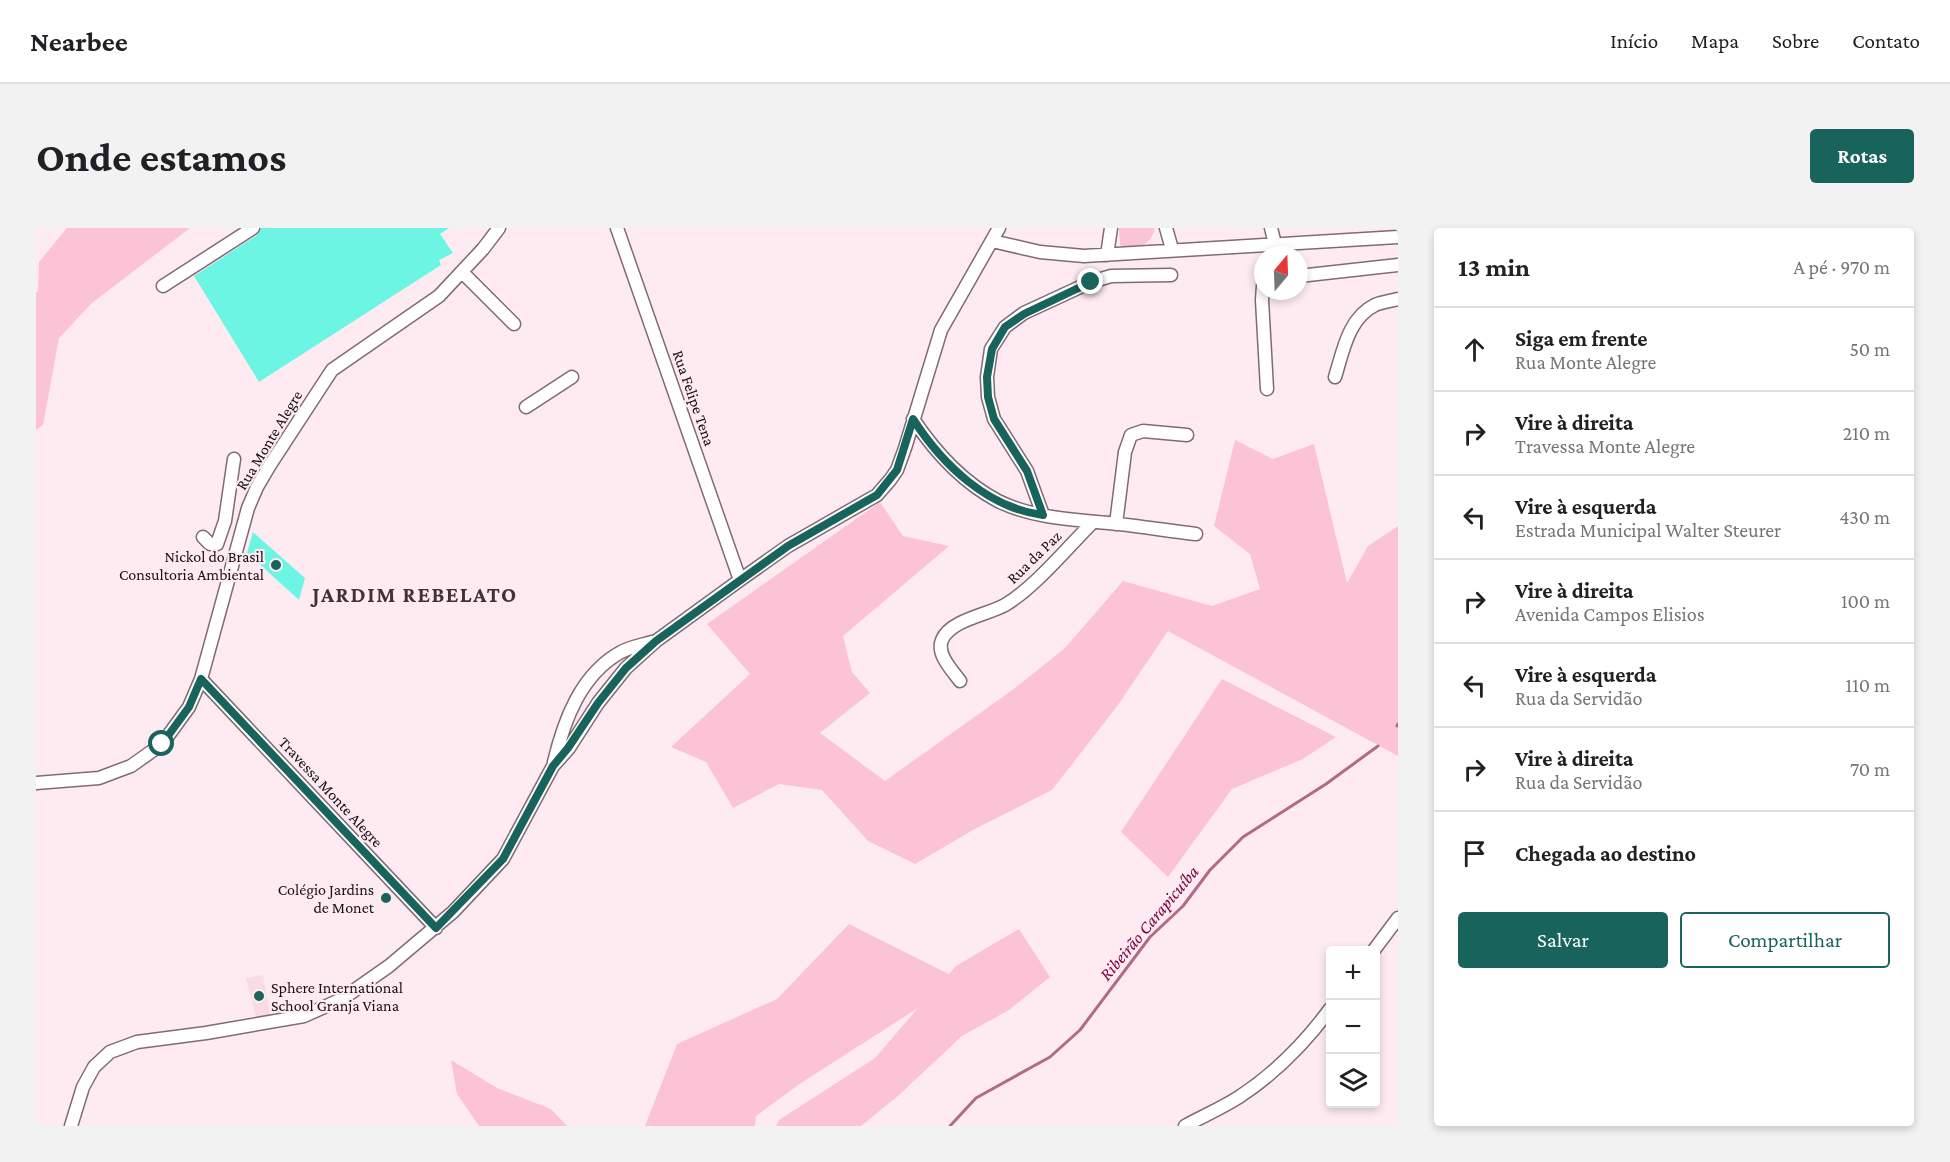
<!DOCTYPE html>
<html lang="pt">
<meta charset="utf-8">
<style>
body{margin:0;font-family:"Crimson Pro",serif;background:#f2f2f2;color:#202124}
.controls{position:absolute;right:18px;bottom:18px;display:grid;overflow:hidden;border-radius:6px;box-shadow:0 3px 9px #0003}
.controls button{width:54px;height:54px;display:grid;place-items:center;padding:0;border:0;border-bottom:2px solid #e0e0e0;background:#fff;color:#202124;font:30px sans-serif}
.compass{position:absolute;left:1218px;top:18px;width:54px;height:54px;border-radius:50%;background:#fff;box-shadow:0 3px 9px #0003;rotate:19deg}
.stop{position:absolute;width:18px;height:18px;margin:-14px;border:4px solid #18635b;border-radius:50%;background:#fff}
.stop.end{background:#18635b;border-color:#fff;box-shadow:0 2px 6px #0008}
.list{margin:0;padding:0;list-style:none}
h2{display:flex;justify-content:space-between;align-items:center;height:78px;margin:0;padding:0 24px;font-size:26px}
h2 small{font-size:20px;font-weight:400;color:#757577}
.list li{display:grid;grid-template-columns:39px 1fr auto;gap:18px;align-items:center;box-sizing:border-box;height:84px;padding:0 24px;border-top:2px solid #e0e0e0}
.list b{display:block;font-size:22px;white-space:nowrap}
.list p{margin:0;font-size:20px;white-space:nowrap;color:#757577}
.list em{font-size:20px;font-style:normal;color:#757577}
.actions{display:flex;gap:12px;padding:18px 24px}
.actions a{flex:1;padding:14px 0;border:2px solid #18635b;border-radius:6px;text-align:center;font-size:21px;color:#18635b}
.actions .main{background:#18635b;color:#fff}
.icon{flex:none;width:33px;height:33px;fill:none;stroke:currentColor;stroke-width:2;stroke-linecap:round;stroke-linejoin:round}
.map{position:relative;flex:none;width:1362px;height:898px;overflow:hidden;border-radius:6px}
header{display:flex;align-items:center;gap:36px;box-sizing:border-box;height:84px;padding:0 30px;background:#fff;border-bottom:2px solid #e0e0e0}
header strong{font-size:28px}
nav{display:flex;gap:33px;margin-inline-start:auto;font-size:21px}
.intro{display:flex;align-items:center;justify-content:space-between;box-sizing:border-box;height:144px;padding:0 36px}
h1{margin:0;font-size:42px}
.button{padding:15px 27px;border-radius:6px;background:#18635b;color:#fff;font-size:21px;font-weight:700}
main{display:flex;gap:36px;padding:0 36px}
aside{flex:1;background:#fff;border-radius:6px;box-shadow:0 3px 9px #0003}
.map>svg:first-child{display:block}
.built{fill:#fadae4}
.green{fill:#fcc3d6}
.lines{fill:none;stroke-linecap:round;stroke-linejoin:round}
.stream{stroke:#b16b84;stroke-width:3}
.building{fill:#6df5e4}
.minor-casing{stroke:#806b72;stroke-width:15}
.minor{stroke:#fff;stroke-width:12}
.route{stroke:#18635b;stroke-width:8}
.poi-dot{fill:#18635b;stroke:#feebf1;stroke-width:2}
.labels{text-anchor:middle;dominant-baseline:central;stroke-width:4.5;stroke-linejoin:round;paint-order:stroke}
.street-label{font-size:16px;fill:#181013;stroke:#feebf1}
.poi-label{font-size:16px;fill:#181013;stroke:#feebf1;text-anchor:end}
.water-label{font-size:18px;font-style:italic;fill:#770040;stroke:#feebf1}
.district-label{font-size:22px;font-weight:bold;letter-spacing:1.5px;fill:#423036;stroke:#feebf1}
</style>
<header>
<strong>Nearbee</strong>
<nav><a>Início</a><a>Mapa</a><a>Sobre</a><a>Contato</a></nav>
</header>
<div class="intro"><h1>Onde estamos</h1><a class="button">Rotas</a></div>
<main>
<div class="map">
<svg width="1362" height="898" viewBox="0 0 1362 898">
<rect width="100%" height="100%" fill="#feebf1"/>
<!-- built -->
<path class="built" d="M 227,747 L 234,787 L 220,789 L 210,750 Z"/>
<!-- green -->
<path class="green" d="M 31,0 L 154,0 L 56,75 L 23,110 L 7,197 L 0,202 L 0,64 L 2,64 L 3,34 Z
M 1083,0 L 1119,0 C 1116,16 1099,25 1084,17 Z
M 1199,212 L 1237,231 L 1278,216 L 1311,355 L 1332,318 L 1362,298 L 1362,528 L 1132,403 L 1082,477 L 1016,562 L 937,602 L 879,636 L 832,613 L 786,562 L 743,556 L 697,580 L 670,534 L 635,519 L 714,446 L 671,396 L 844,274 L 867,308 L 913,318 L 807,408 L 816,444 L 834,465 L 784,505 L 849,553 L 979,460 L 1029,420 L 1087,353 L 1176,378 L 1224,361 L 1214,326 L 1178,298 Z
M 1186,451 L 1300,509 L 1267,531 L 1196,561 L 1132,649 L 1085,604 Z
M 813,696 L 913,746 L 920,738 L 983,701 L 1014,749 L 973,782 L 926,808 L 863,867 L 825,898 L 740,898 L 743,892 L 839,830 L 882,780 L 765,855 L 720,888 L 719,898 L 609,898 L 641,816 L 741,771 Z
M 415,832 L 461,860 L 515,881 L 531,898 L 443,898 L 421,866 Z"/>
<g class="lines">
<!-- stream -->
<path class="stream" d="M 1361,498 L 1362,496
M 914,898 L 940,870 L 1014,829 L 1044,802 L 1114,709 L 1147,678 L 1174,642 L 1207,609 L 1290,556 L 1342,518"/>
</g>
<!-- building -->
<path class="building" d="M 225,0 L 413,0 L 404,6 L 417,25 L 403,32 L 405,37 L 223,154 L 158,48 L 221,7 Z
M 217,304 L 269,350 L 263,372 L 211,325 Z"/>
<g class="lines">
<defs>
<path id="minor" d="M 581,0 L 704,352
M 1130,0 L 1136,21
M 1235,0 L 1239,16
M 956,13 L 1004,24 L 1048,28 L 1362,9
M 1071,27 L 1075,0
M 426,44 L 478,96
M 1263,48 L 1362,37
M 127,58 L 217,0
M 1227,58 L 1226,72 L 1231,161
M 1299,149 C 1307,124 1312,90 1339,77 C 1346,74 1355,73 1362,71
M 490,179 L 536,149
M 877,191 C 899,224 926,254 962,273 C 998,291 1043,292 1083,296 C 1109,299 1134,303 1160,306
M 1007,287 L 991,243 L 958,191 L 952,169 L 951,149 L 955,121 L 969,99 L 988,85 L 1055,54 L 1075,48 L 1135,47
M 1080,296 L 1089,224 L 1095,207 L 1107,203 L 1151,207
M 167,309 L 174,316 L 181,316 L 189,293 L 198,231
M 165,451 L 400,700
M 924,453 C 916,442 900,426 906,412 C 914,392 951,387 969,377 C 998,360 1032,319 1057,294
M 518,534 C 528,492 545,446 585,424 C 594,419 606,417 616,414
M 0,555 L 63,550 L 95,538 L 126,516 L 153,479 L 165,451 L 212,280 L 221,259 L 234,237 L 296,142 L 403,68 L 447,21 L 463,0
M 1338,722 L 1362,690
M 35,898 L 47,859 L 58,839 L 74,824 L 101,814 L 170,805 L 268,788 L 306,771 L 353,738 L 417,684 L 467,631 L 517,538 L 533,520 L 562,475 L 590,440 L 620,413 L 704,352 L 752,318 L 841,267 L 854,252 L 861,242 L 869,220 L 905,102 L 963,0
M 1149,898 C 1167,888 1186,880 1203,869 C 1238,846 1269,815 1294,781"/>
</defs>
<!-- minor casing -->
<use href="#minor" class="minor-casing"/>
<!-- minor -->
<use href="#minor" class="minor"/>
</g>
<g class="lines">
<!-- route -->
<path class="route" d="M 126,516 L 153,479 L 165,451 L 400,700 L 467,631 L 517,538 L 532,520 L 562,475 L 590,440 L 620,413 L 752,318 L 841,267 L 861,242 L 877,191 C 906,236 951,280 1007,287 L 991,243 L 958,191 L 952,169 L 951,149 L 956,121 L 969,99 L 988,86 L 1055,54"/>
</g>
<!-- markers -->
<g class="poi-dot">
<circle cx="240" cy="337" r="6"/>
<circle cx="350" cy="670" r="6"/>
<circle cx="223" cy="768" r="6"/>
</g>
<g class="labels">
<!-- street labels -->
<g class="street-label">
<text transform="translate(658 170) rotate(71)">Rua Felipe Tena</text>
<text transform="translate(233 212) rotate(-59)">Rua Monte Alegre</text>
<text transform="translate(998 329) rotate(-44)">Rua da Paz</text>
<text transform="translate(295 564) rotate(47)">Travessa Monte Alegre</text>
</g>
<!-- poi labels -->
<g class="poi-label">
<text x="228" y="328">Nickol do Brasil<tspan x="228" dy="18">Consultoria Ambiental</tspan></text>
<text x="338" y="661">Colégio Jardins<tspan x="338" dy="18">de Monet</tspan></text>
<text x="235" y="759" text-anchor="start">Sphere International<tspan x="235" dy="18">School Granja Viana</tspan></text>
</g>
<!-- water labels -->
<g class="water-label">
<text transform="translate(1113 695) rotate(-50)">Ribeirão Carapicuíba</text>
</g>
<!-- district labels -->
<g class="district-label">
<text x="379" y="366">JARDIM REBELATO</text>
</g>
</g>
</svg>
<div class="controls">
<button>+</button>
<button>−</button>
<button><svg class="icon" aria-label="layers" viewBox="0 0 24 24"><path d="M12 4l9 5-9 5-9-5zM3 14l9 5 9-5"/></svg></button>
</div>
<svg class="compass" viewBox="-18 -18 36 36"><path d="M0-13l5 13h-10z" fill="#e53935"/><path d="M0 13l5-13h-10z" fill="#757577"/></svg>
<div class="stop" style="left:126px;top:516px"></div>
<div class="stop end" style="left:1055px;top:54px"></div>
</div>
<aside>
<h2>13 min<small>A pé · 970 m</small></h2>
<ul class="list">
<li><svg class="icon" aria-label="ahead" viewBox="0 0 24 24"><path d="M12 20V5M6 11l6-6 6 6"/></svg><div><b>Siga em frente</b><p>Rua Monte Alegre</p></div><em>50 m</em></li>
<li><svg class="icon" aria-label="right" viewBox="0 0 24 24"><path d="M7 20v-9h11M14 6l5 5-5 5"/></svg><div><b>Vire à direita</b><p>Travessa Monte Alegre</p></div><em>210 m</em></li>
<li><svg class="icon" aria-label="left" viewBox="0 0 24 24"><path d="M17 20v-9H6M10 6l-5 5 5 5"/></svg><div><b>Vire à esquerda</b><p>Estrada Municipal Walter Steurer</p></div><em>430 m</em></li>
<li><svg class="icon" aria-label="right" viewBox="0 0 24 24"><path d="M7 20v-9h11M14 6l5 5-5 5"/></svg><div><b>Vire à direita</b><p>Avenida Campos Elisios</p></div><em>100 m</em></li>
<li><svg class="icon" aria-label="left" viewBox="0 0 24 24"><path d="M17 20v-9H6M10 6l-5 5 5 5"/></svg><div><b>Vire à esquerda</b><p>Rua da Servidão</p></div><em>110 m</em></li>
<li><svg class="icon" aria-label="right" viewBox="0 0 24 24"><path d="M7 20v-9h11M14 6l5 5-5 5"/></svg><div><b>Vire à direita</b><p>Rua da Servidão</p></div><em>70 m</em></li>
<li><svg class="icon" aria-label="arrive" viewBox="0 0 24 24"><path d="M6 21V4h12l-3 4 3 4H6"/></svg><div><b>Chegada ao destino</b></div></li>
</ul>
<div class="actions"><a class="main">Salvar</a><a>Compartilhar</a></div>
</aside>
</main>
